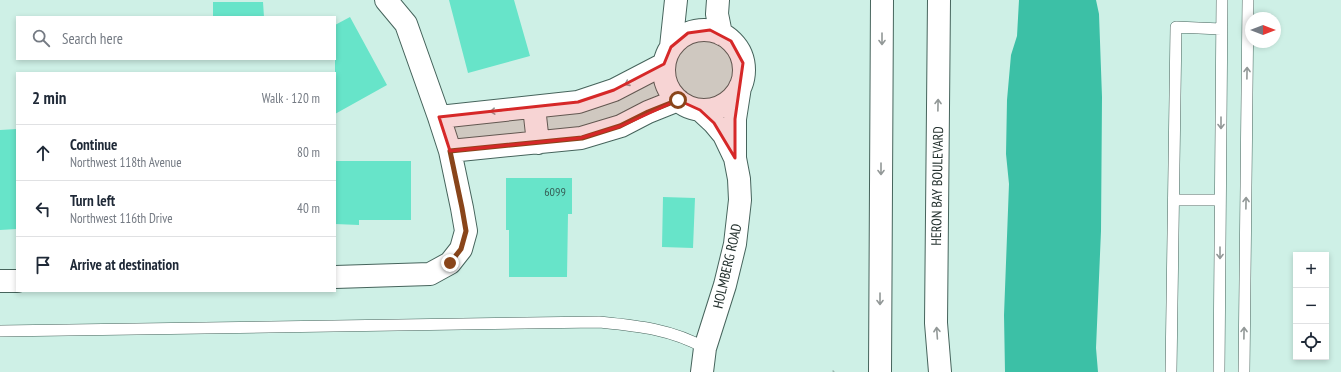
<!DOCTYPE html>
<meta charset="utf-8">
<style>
body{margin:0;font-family:"PT Sans Narrow",sans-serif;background:#f2f2f3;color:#1f2937}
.controls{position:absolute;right:12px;bottom:12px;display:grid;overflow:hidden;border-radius:0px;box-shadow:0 2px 6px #0003}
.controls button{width:36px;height:36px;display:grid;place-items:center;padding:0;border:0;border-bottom:1px solid #e0e1e3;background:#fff;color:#1f2937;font:20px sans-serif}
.compass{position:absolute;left:1245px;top:12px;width:36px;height:36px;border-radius:50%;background:#fff;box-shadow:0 2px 6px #0003;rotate:90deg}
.stop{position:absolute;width:12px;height:12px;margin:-9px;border:3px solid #89451a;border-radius:50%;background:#fff}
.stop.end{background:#89451a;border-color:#fff;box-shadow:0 1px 4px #0008}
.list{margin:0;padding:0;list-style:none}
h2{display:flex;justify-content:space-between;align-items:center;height:52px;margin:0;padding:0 16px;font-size:17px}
h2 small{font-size:13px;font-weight:400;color:#747a83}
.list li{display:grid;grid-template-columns:26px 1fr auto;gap:12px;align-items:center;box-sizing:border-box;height:56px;padding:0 16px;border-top:1px solid #e0e1e3}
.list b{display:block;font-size:15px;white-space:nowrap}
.list p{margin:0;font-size:13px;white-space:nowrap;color:#747a83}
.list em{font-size:13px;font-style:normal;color:#747a83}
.icon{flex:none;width:22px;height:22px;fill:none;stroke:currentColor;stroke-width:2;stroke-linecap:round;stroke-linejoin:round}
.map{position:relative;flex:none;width:1341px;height:372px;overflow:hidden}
.search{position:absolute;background:#fff;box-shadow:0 2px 6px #0003;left:16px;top:16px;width:320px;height:44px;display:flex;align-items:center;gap:10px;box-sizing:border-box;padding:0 14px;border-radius:0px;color:#747a83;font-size:15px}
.panel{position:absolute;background:#fff;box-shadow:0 2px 6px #0003;left:16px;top:72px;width:320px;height:220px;border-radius:0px}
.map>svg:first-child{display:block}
.water{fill:#3cc0a6}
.building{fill:#67e4c9}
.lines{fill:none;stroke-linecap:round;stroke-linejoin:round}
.lane-casing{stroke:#46645c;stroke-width:12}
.street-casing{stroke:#46645c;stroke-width:24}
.secondary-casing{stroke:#46645c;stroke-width:24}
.path{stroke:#98b4ac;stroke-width:2.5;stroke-dasharray:4 2;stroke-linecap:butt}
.lane{stroke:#fff;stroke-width:11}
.street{stroke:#fff;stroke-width:22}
.secondary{stroke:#fff;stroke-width:22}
.oneway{stroke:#929897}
.route{stroke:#89451a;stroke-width:5}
.marked{fill:#d62828;fill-opacity:0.2;stroke:#d62828;stroke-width:3;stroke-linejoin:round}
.labels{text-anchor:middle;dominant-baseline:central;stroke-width:4;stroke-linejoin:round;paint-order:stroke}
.number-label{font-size:12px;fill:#365e56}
.street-label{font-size:14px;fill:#25322f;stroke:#fff}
</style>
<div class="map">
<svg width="1341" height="372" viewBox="0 0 1341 372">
<rect width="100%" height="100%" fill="#cef0e6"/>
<!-- water -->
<path class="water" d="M 1019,0 L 1096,0 L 1099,14 L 1102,97 L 1101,231 L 1096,348 L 1098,372 L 1005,372 L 1004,315 L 1009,184 L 1006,154 L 1007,100 L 1011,55 L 1017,36 Z"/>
<!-- building -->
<path class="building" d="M 449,0 L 514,0 L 530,56 L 468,73 Z
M 213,2 L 263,2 L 264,17 L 213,17 Z
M 350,17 L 387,85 L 335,114 L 335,25 Z
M 17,129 L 17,229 L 0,230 L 0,130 Z
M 335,161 L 411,161 L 411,220 L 359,220 L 359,225 L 335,224 Z
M 506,178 L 572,178 L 572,214 L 568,214 L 567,277 L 509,277 L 509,230 L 506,230 Z
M 663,197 L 695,198 L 693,248 L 662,247 Z"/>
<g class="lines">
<defs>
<path id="lane" d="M 1174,200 L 1220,200
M 0,331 L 599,322 C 638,326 671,329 705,348
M 1171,372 L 1176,27 L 1221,29
M 1219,372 L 1222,0
M 1244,372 L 1248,0"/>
<path id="street" d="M 718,0 L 717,14 L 721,34
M664 70a40 40 0 1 1 80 0a40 40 0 1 1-80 0Z
M 671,47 L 676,0
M 534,107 L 538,143
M 700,110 L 714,123 L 724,135 L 734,156
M 439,117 L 578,102 L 614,90 L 664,64
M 450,151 L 581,138 L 621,126 L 648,112 L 678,100
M 335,277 L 430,274 L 450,263 L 461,249 L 466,231 L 462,208 L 450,151 L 439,117 L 406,24 L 386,0
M 0,281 L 17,281
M 702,372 L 705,348 L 725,285 L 735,244 L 740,200 L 739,179 L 735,158 L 735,119 L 740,87"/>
<path id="secondary" d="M 939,0 L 936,323 L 940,372
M 880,372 L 882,0"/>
</defs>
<!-- lane casing -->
<use href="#lane" class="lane-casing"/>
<!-- street casing -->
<use href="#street" class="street-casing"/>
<!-- secondary casing -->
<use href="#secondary" class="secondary-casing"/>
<!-- path -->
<path class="path" d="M 833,372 L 834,371"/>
<!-- lane -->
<use href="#lane" class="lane"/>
<!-- street -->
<use href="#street" class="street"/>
<!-- secondary -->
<use href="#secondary" class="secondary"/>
</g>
<!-- one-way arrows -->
<defs><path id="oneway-shaft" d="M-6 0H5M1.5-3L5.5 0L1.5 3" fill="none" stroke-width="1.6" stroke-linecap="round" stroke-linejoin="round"/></defs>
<g class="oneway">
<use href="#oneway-shaft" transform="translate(882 39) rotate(90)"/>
<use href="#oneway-shaft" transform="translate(1247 73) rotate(-89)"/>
<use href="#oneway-shaft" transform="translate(630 82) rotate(153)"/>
<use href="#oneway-shaft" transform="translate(938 105) rotate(-89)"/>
<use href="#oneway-shaft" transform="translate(496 111) rotate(174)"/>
<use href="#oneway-shaft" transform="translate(1221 123) rotate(90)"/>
<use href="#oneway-shaft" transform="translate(881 169) rotate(90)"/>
<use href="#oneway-shaft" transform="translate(1246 203) rotate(-89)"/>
<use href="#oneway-shaft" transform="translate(1220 253) rotate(90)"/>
<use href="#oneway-shaft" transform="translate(880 299) rotate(90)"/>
<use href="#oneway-shaft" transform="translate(937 333) rotate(-94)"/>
<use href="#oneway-shaft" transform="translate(1244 333) rotate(-89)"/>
</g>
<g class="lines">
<!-- route -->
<path class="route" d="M 450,263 L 461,249 L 466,231 L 462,208 L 450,151 L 582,138 L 620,126 L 648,112 L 678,100"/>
</g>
<!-- marked area -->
<path class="marked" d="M 710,30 L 731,41 L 743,63 L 735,119 L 735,158 L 714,123 L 700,110 L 678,100 L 621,126 L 581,138 L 450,151 L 439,117 L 578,102 L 614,90 L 664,64 L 671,47 L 688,33 Z"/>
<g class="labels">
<!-- number labels -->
<g class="number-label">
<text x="555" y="191">6099</text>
</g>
<!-- street labels -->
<g class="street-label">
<text transform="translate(937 186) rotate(-89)">HERON BAY BOULEVARD</text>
<text transform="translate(727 266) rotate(-77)">HOLMBERG ROAD</text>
</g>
</g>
</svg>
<div class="controls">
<button>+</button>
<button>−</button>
<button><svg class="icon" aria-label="locate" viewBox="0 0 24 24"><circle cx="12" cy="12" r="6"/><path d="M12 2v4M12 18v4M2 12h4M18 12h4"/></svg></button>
</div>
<svg class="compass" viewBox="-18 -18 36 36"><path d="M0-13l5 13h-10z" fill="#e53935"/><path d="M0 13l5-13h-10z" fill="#747a83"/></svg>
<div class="stop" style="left:678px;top:100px"></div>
<div class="stop end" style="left:450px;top:263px"></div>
<div class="search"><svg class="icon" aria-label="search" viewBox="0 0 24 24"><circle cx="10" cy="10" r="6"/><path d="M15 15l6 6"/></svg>Search here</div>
<section class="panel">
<h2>2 min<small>Walk · 120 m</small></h2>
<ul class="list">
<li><svg class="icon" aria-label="ahead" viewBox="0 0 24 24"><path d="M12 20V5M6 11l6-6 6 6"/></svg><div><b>Continue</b><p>Northwest 118th Avenue</p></div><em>80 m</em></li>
<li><svg class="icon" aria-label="left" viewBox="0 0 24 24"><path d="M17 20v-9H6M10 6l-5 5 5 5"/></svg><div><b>Turn left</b><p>Northwest 116th Drive</p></div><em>40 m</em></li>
<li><svg class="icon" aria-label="arrive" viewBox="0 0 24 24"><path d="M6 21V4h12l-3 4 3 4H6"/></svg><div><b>Arrive at destination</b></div></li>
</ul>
</section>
</div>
